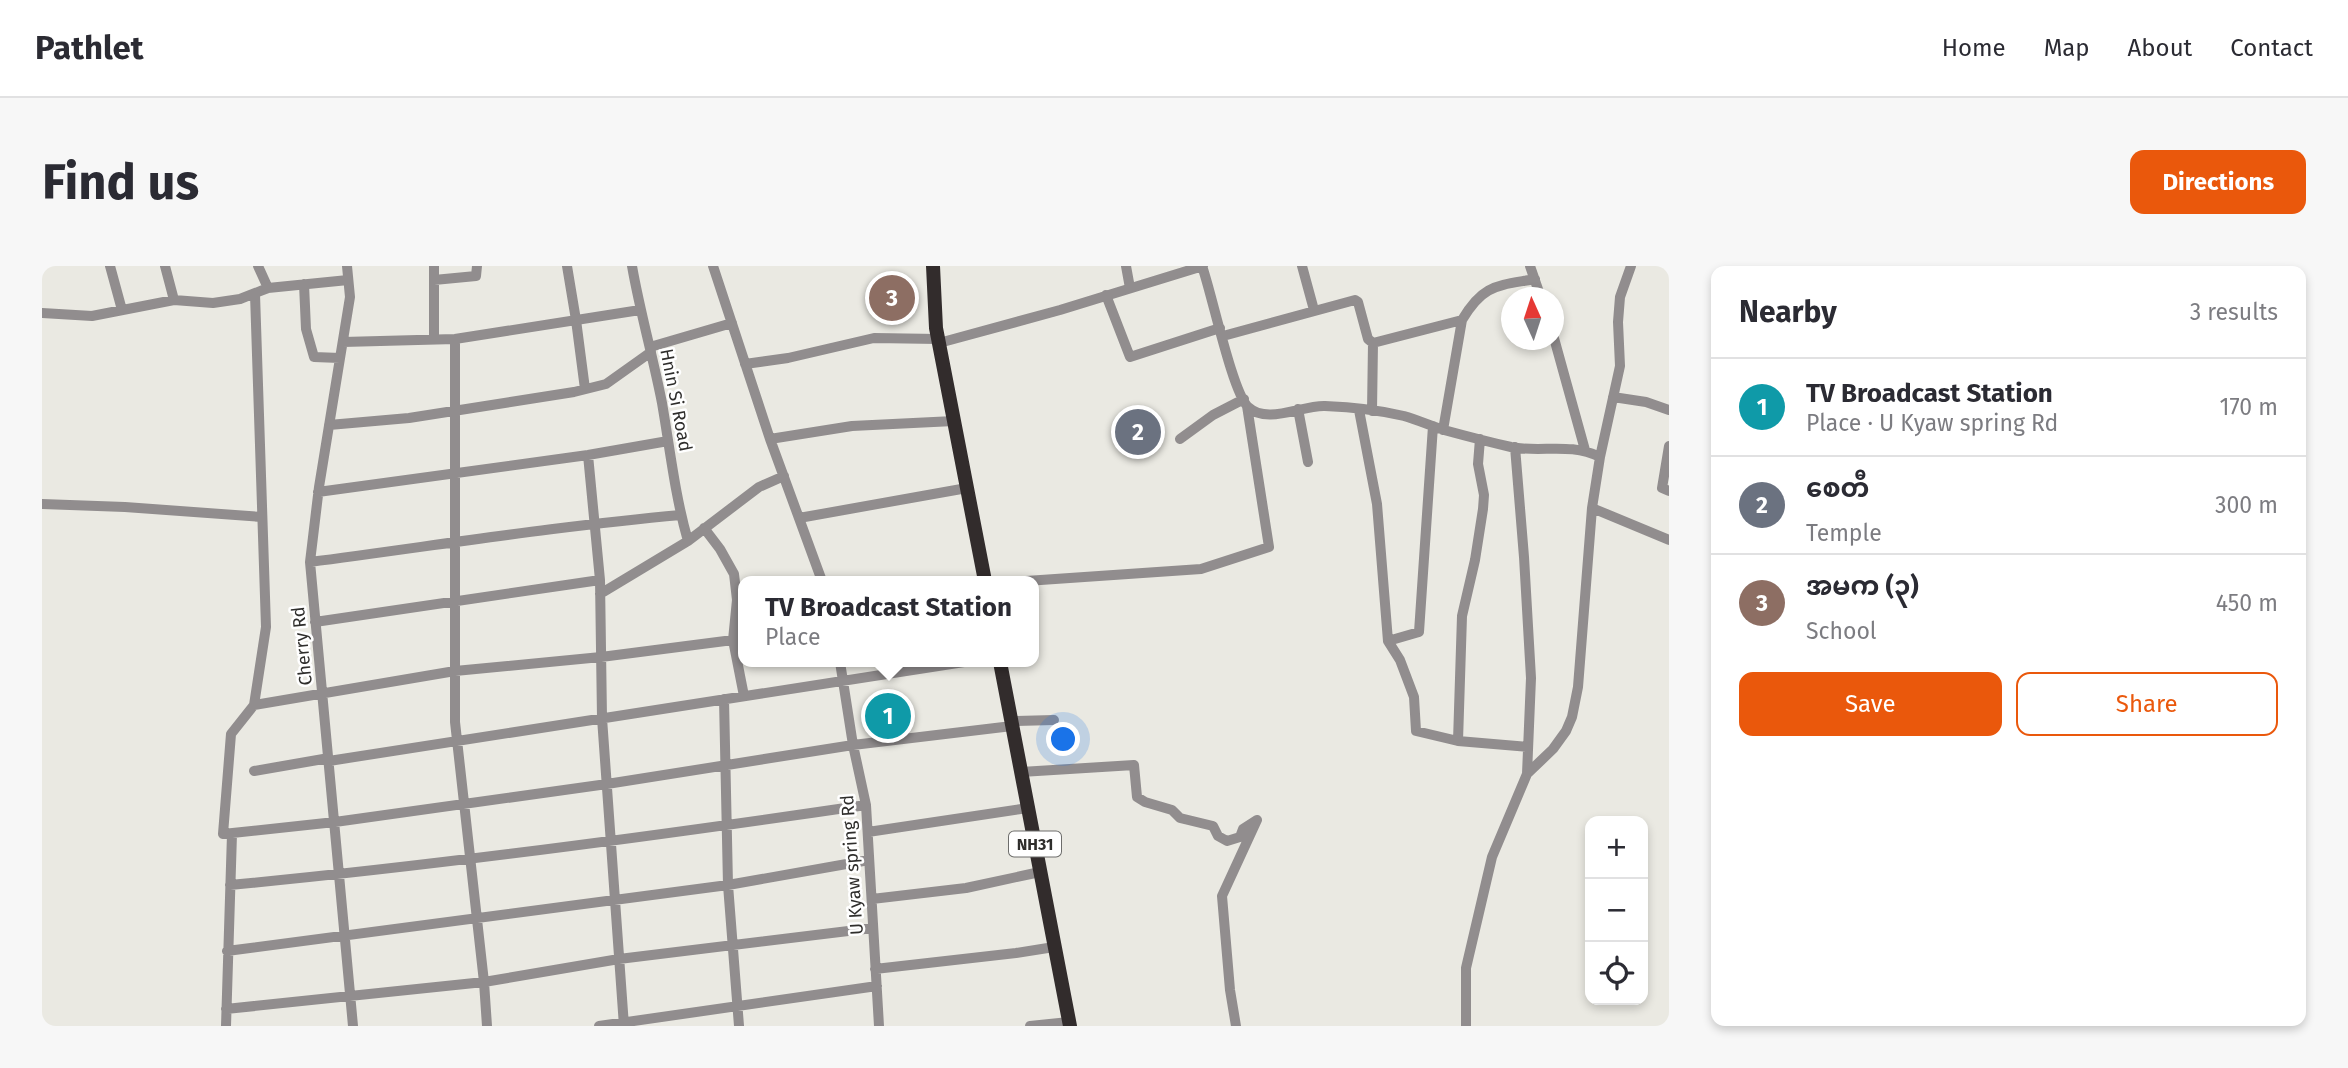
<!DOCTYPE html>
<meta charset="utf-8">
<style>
body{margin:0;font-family:"Fira Sans","Noto Sans Myanmar",sans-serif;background:#f7f7f7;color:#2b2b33}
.controls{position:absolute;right:21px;bottom:21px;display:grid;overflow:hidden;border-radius:14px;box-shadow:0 4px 10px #0003}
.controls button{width:63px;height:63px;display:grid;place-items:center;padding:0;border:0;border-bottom:2px solid #e1e1e2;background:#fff;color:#2b2b33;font:35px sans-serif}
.compass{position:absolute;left:1459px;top:21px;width:63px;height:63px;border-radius:50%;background:#fff;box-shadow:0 4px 10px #0003;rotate:357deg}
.you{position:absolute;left:1022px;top:474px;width:24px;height:24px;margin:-18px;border:5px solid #fff;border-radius:50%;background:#1a73e8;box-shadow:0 0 0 10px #1a73e833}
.badge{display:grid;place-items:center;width:46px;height:46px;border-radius:50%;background:#ea580c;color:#fff;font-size:23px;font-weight:700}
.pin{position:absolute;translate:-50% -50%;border:4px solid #fff;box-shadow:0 2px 7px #0006}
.popup{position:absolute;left:696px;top:310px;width:301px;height:91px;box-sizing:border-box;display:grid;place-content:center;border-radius:14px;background:#fff;filter:drop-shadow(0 2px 5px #0005);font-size:23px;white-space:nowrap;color:#7c7c81}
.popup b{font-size:26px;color:#2b2b33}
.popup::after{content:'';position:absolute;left:50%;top:100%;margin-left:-14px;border:14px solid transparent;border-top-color:#fff}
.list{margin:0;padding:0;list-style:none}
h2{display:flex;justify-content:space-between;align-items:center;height:91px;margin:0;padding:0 28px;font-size:30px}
h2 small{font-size:23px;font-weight:400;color:#7c7c81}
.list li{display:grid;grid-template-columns:46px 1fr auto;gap:21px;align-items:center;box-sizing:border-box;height:98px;padding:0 28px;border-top:2px solid #e1e1e2}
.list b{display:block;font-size:26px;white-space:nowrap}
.list p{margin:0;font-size:23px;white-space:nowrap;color:#7c7c81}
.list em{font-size:23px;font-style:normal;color:#7c7c81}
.actions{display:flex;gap:14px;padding:21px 28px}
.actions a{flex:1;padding:16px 0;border:2px solid #ea580c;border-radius:14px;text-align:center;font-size:24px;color:#ea580c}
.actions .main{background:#ea580c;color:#fff}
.icon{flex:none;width:38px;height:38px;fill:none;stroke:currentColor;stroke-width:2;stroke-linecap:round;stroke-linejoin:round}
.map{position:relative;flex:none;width:1627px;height:760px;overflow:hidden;border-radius:14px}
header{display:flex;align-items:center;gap:42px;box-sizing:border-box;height:98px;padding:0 35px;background:#fff;border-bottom:2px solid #e1e1e2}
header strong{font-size:33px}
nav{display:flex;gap:38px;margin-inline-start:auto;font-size:24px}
.intro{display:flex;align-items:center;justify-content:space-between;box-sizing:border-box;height:168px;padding:0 42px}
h1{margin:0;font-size:49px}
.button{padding:18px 32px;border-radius:14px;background:#ea580c;color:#fff;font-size:24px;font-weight:700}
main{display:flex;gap:42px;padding:0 42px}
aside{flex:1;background:#fff;border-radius:14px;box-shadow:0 4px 10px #0003}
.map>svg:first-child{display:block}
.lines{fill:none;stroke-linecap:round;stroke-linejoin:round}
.minor{stroke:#918d8e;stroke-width:10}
.highway{stroke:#322c2c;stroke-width:14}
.labels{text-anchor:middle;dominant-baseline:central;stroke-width:5;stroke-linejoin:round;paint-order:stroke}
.shield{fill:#fff;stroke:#6d6d6b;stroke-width:2}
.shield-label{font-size:16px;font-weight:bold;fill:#2f2e2c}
.street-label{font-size:18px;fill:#2f2e2c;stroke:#fff}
</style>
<header>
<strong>Pathlet</strong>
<nav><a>Home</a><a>Map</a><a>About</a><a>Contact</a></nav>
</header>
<div class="intro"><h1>Find us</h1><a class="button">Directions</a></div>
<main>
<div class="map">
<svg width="1627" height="760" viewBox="0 0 1627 760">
<rect width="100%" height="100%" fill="#eae9e2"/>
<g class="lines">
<!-- minor -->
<path class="minor" d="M 68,0 L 80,44
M 123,0 L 132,34
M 216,0 L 226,22
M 305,0 L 308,31 L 277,221 L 268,296 L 311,760
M 392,0 L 392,73
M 525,0 L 534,54 L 543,123
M 590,0 C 598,46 611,91 620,137 C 628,183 633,230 646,275
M 671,0 L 728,173 L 780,315
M 1084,0 L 1088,22
M 1160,0 C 1170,28 1190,125 1206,141 C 1225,159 1260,139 1283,140 C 1309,141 1337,144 1362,150 C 1376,154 1389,160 1402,164 C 1424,170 1447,176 1469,181 C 1500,187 1527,176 1558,191 L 1578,100 L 1576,56 L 1578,31 L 1589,0
M 1260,0 L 1272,44
M 1488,0 L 1499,32
M 392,14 L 434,10 L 435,0
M 262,18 L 264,63 L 272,91 L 298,92
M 213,28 L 224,361 L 212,439 L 189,468 L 181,568 L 293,556 L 565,518 L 811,479 L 970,460
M 1064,29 L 1088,91 L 1178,62
M 0,47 L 50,50 L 132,34 L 171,37 L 198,33 L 226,22 L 306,14
M 1181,70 L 1313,34 L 1316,36 L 1326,73 L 1331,77 L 1330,145
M 1512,72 L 1543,184
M 301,76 L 413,73 L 598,44
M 897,77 L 1018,44 L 1161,0
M 1331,77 L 1420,54
M 608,81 L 690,57
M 703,98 L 746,92 L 832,72 L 896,73
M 1571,131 L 1604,136 L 1627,144
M 1256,143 L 1266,196
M 1317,144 L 1335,238 L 1346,375 L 1358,394 L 1372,431 L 1374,465 L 1416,475 L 1486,481
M 287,159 L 367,152 L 532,126 L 564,118 L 609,86
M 1401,164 L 1420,54 C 1441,18 1455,20 1493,13
M 728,173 L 810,160 L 912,155
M 1138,173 L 1171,149 L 1202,133
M 1627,180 L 1620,222 L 1627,225
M 546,189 L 558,314 L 560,452 L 582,760
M 1558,191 L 1550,242 L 1627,274
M 276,226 L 546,189 L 626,175
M 0,238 L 83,241 L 220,251
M 757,252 L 925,222
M 662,262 L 678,283 L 692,308 L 695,334 L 691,374 L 702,430
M 268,296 C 391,280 515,260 639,249
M 951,315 L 984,315 L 1159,303 L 1227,281 L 1205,140
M 558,328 L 646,275 L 717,221 L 742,210
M 273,356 L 558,314
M 1346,375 L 1377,366 L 1391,160
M 798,396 L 811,479 L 824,539 L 837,760
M 682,433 L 686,619 L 697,760
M 212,439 L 413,405 L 559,391 L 691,374
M 969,455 L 1012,454
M 1416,475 L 1420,350 L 1433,294 L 1441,243 L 1442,229 L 1436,198 L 1438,173
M 287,495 L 922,396
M 212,505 L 287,492
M 979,506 L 1092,499 L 1095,531 L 1103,536 L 1130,544 L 1138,552 L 1171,560 L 1176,570 L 1185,575 L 1198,571 L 1201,563 L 1215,554 L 1180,630 L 1188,724 L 1194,760
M 1485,508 L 1511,483 L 1524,465 L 1530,451 L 1536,421 L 1550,242
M 826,566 L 986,542
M 188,619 C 401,599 613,570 824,539
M 830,633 L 924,622 L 998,606
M 185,685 L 686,619 L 827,594
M 833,703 L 974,687 L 1012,681
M 184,743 L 442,716 L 413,456 L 413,73
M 184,760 L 190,568
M 445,760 L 442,716 L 577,693 L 831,662
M 557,760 L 835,720
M 988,760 L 1027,756
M 1424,760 L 1424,702 L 1450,591 L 1485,508 L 1489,412 L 1482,291 L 1473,181"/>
<!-- highway -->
<path class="highway" d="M 891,0 L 894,62 L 943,315
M 958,396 L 1028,760"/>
</g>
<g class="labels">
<!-- shield labels -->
<rect class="shield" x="967" y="565.5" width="52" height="25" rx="5"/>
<g class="shield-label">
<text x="993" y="578">NH31</text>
</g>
<!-- street labels -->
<g class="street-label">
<text transform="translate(634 134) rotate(79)">Hnin Si Road</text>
<text transform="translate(260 380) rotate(-96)">Cherry Rd</text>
<text transform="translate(810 599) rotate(-94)">U Kyaw spring Rd</text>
</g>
</g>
</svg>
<div class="controls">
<button>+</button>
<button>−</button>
<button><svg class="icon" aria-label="locate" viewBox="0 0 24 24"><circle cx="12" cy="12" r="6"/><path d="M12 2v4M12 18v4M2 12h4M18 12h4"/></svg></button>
</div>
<svg class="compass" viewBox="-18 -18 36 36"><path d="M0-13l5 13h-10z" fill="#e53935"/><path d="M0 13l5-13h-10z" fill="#7c7c81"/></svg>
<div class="you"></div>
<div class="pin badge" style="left:846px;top:450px;background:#0f9aa8">1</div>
<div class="popup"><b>TV Broadcast Station</b>Place</div>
<div class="pin badge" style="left:1096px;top:166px;background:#6b7280">2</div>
<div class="pin badge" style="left:850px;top:32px;background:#8d6e63">3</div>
</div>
<aside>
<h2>Nearby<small>3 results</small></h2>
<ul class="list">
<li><span class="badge" style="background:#0f9aa8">1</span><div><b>TV Broadcast Station</b><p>Place · U Kyaw spring Rd</p></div><em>170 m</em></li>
<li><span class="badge" style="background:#6b7280">2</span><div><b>စေတီ</b><p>Temple</p></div><em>300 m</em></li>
<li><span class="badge" style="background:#8d6e63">3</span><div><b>အမက (၃)</b><p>School</p></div><em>450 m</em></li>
</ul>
<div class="actions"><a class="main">Save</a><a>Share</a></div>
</aside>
</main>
